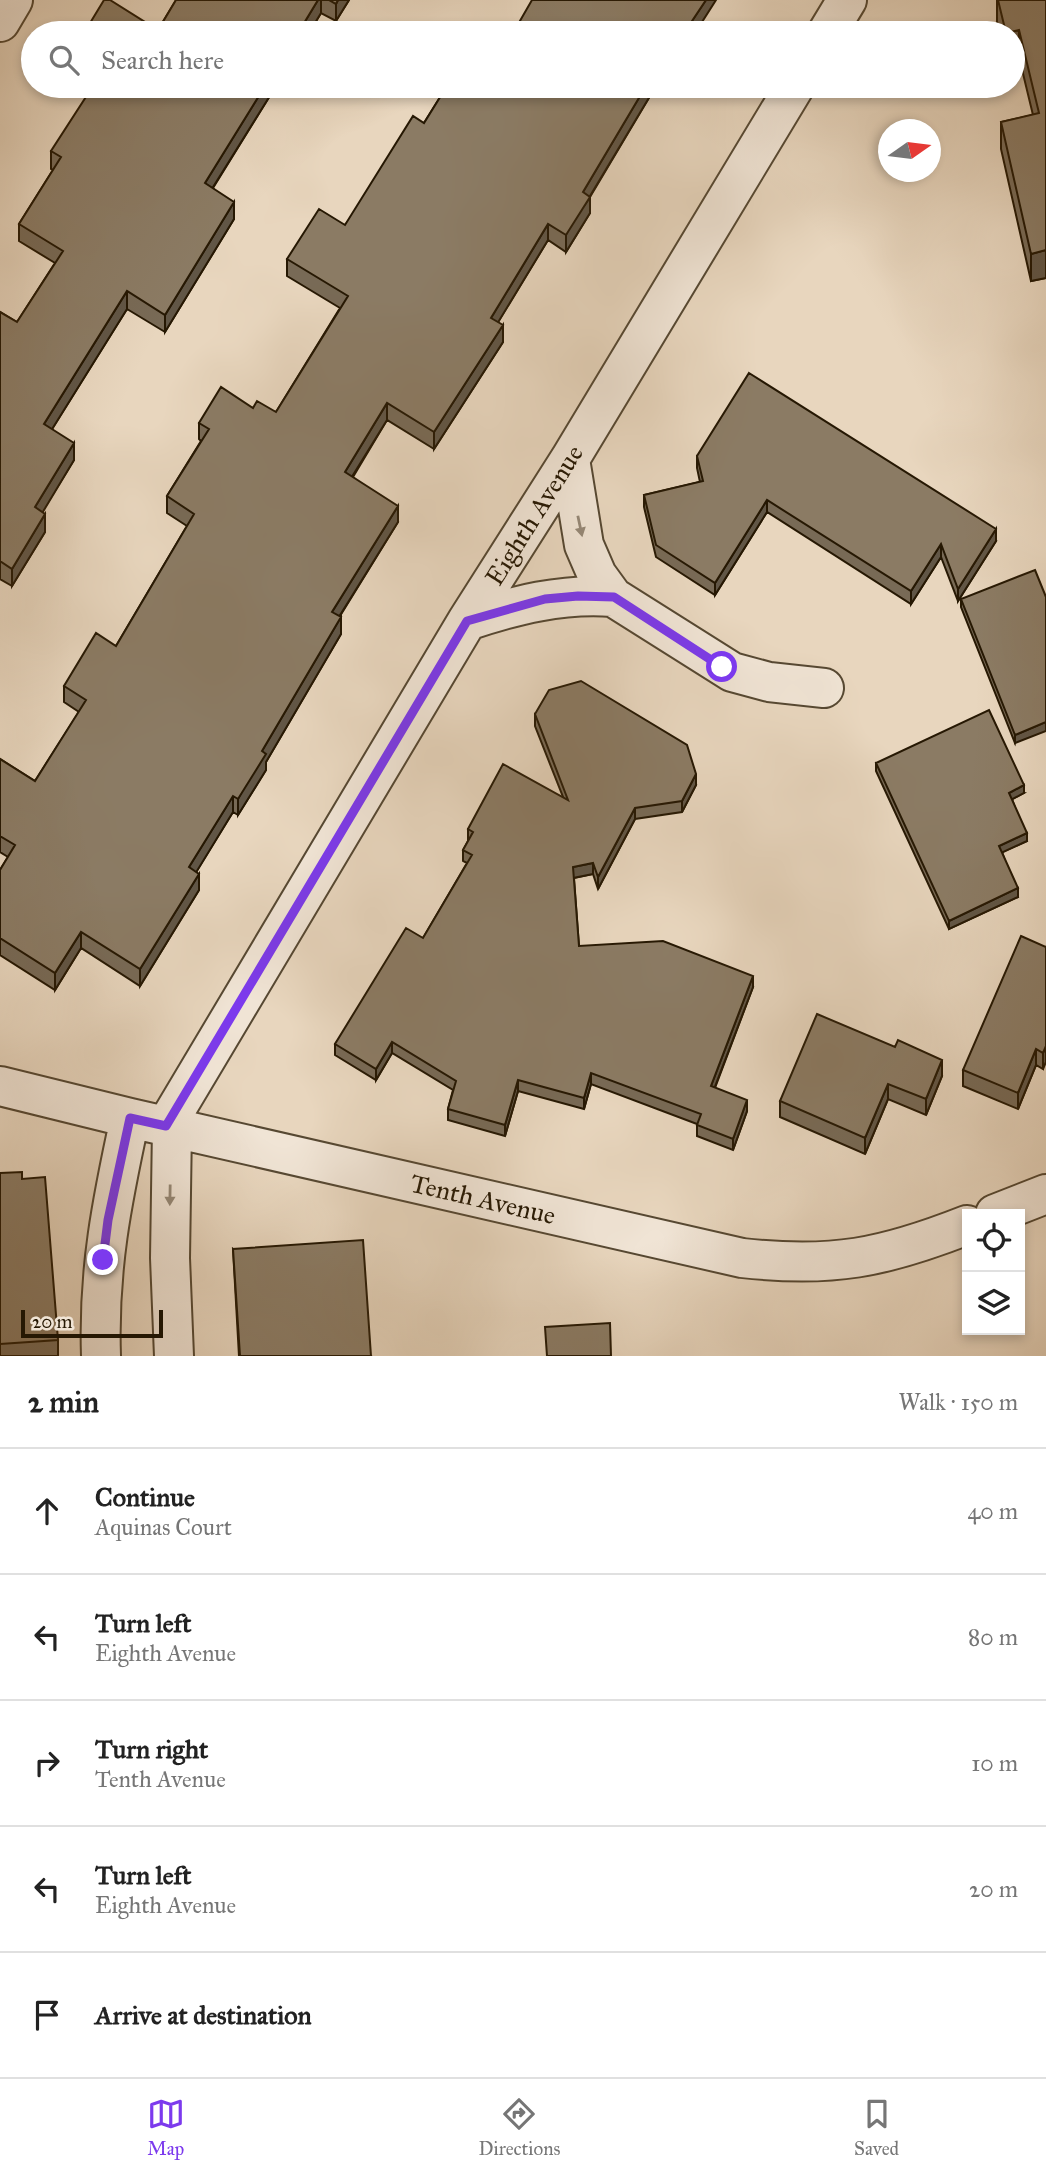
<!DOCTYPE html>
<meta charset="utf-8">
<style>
body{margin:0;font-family:"IM FELL Great Primer",serif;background:#f2f2f2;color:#222}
.controls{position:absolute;right:21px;bottom:21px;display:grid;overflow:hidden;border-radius:0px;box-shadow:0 4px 10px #0003}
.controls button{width:63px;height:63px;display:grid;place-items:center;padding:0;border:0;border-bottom:2px solid #e0e0e0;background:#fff;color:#222;font:35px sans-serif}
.compass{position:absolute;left:878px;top:119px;width:63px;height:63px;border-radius:50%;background:#fff;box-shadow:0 4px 10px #0003;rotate:76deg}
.scale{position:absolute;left:21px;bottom:18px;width:142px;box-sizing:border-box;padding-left:7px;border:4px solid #261803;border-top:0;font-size:19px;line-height:24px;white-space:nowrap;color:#261803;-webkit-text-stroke:5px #f0e4d5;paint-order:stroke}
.stop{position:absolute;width:21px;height:21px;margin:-16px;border:5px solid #7c3aed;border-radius:50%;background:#fff}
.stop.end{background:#7c3aed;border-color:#fff;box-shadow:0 2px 7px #0008}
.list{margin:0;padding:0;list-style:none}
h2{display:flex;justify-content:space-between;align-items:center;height:91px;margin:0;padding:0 28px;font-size:30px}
h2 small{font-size:23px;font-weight:400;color:#767676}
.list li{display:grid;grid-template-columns:46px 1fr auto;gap:21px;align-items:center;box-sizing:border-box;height:126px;padding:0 28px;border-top:2px solid #e0e0e0}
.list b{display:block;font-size:26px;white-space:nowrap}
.list p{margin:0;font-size:23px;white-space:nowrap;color:#767676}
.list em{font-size:23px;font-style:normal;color:#767676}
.icon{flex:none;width:38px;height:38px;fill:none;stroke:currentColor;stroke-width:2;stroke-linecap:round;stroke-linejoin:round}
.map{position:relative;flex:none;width:1046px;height:1356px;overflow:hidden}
.search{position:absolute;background:#fff;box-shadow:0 4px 10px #0003;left:21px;right:21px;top:21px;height:77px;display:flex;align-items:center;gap:18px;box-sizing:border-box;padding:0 24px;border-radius:38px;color:#767676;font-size:26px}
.sheet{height:721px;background:#fff}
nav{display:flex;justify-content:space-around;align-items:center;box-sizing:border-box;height:98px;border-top:2px solid #e0e0e0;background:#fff;font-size:19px;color:#767676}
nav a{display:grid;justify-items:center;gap:4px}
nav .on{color:#7c3aed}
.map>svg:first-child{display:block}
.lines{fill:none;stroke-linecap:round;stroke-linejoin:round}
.minor-casing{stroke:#564832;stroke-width:42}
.minor{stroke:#f0e4d5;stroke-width:38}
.wall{fill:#786a56;stroke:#261803;stroke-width:2}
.shaded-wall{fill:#615646;stroke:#261803;stroke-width:2}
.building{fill:#8b7b64;stroke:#261803;stroke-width:2}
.oneway{fill:#958876}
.route{stroke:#7c3aed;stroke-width:9}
.labels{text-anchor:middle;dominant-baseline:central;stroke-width:6;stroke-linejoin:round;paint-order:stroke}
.street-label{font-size:26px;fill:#261803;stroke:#f0e4d5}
</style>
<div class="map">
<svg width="1046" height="1356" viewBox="0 0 1046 1356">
<rect width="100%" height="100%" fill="#e8d6be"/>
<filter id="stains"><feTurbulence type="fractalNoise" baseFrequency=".00286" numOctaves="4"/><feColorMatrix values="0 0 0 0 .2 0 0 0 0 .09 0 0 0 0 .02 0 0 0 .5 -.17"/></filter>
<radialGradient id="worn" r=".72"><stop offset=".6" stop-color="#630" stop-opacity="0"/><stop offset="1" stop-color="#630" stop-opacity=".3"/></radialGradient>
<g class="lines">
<defs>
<path id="minor" d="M 0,22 L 13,0
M 827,33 L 847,0
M 570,459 L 584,545 L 597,575 L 613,597 L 732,672 L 769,682 L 824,688
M 467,621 C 515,605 562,593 613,597
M 0,1086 L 130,1118 L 742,1258 C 832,1268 883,1258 967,1225
M 166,1126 L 467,621 L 570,459 L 795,86
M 172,1127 L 170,1258 L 174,1356
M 995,1214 L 1046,1194
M 101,1356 C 98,1270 112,1201 130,1118"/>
</defs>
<!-- minor casing -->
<use href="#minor" class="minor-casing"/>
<!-- minor -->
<use href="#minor" class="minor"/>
</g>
<!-- wall -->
<path class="wall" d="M 176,0 L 349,0 L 336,21 L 321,13 L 309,33 L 84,33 L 158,30 Z
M 997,0 L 1046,0 L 1046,278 L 1031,281 L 1001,149 L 1001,122 L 1033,115 L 1019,57 L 1013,59 L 1013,33 L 999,33 L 997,22 Z
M 276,86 L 213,188 L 234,219 L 165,332 L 127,309 L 52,429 L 74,460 L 42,512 L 45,532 L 12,586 L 0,579 L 0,312 L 17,322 L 55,263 L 19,241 L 19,224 L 53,170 L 51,169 L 51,151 Z
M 447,86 L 656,86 L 590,197 L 590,213 L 566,252 L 548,240 L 498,322 L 503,342 L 434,449 L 387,420 L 353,477 L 398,522 L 340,616 L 341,634 L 266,762 L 266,770 L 238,815 L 233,812 L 196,872 L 199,890 L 140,986 L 81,948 L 55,990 L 0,955 L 0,870 L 8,857 L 0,852 L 0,759 L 35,781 L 79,712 L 64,702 L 64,686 L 116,646 L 187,526 L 167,513 L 167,496 L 201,441 L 199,439 L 199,423 L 253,408 L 276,412 L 340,308 L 287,276 L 287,259 L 345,225 L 424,123 Z
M 697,456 L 996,541 L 958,601 L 941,557 L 911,604 L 767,512 L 715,595 L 656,557 L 644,507 L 644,495 L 700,482 L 697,468 Z
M 1046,597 L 1015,743 L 961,607 L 961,599 Z
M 535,714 L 696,785 L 682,812 L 635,819 L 598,889 L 593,874 L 574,878 L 579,946 L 753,987 L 715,1088 L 747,1111 L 733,1150 L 697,1136 L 697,1124 L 591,1084 L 584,1109 L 518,1091 L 505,1136 L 448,1120 L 448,1109 L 453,1090 L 392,1053 L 376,1080 L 335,1055 L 335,1044 L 423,938 L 467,863 L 463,861 L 463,850 L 468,841 L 468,829 L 563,797 L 535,726 Z
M 876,763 L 1024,793 L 1012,799 L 1027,841 L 1002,852 L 1018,897 L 949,929 L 876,771 Z
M 1046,947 L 1043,1069 L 1036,1065 L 1018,1109 L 963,1086 L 963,1070 Z
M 895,1047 L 942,1076 L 926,1115 L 888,1099 L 865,1154 L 780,1117 L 780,1101 Z
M 0,1173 L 22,1179 L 58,1340 L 58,1356 L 0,1356 Z
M 233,1249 L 371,1356 L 239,1356 Z"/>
<!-- shaded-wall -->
<path class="shaded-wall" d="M 318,0 L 321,0 L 321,13 L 309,33 L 298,33 Z
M 338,0 L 349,0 L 336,21 L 336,4 Z
M 706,0 L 716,0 L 695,33 L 684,33 Z
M 1019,30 L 1019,57 L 1013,59 L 1013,33 L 1007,33 Z
M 265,86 L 276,86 L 205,200 L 205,183 Z
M 646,86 L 656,86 L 584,206 L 590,197 L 590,213 L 566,252 L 566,235 L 583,192 Z
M 234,202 L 234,219 L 165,332 L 165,315 Z
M 548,224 L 548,240 L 491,334 L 491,318 Z
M 1046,250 L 1046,278 L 1031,281 L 1031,254 Z
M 127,291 L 127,309 L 44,442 L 44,424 Z
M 503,325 L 503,342 L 434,449 L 434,432 Z
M 387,403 L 387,420 L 345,488 L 345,472 Z
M 74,443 L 74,460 L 35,525 L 35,507 Z
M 767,500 L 767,512 L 715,595 L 715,583 Z
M 398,506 L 398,522 L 332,628 L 332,612 Z
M 45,514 L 45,532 L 12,586 L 12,569 Z
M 996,529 L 996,541 L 958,601 L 958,589 Z
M 941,544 L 941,557 L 911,604 L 911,591 Z
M 341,617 L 341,634 L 266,762 L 266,770 L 238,815 L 238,799 L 262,751 Z
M 1046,722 L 1046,731 L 1015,743 L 1015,735 Z
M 696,774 L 696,785 L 682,812 L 682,801 Z
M 1024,785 L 1024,793 L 1009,801 L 1009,793 Z
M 233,796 L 233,812 L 189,884 L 189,867 Z
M 635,808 L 635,819 L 598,889 L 598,877 Z
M 1027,833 L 1027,841 L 999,854 L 999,846 Z
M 593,863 L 593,874 L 573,878 L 573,867 Z
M 199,874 L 199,890 L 140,986 L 140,969 Z
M 1018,888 L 1018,897 L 949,929 L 949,921 Z
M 81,932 L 81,948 L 55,990 L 55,973 Z
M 753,976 L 753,987 L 711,1097 L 711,1086 Z
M 392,1042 L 392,1053 L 376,1080 L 376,1069 Z
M 1046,1046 L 1046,1062 L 1043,1069 L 1043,1053 Z
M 1036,1049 L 1036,1065 L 1018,1109 L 1018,1093 Z
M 942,1060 L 942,1076 L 926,1115 L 926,1099 Z
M 591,1073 L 591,1084 L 584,1109 L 584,1098 Z
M 518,1080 L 518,1091 L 505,1136 L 505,1125 Z
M 888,1084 L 888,1099 L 865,1154 L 865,1138 Z
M 747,1100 L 747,1111 L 733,1150 L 733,1139 Z"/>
<!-- building -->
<path class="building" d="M 104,0 L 110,0 L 158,30 L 176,0 L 318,0 L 298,33 L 84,33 Z
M 329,0 L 338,0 L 336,4 Z
M 532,0 L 706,0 L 684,33 L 513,33 Z
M 998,0 L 1046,0 L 1046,250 L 1031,254 L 1001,122 L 1039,113 L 1019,30 L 1006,33 Z
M 480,30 L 487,33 L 478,33 Z
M 93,86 L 265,86 L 205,183 L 234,202 L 165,315 L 127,291 L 44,424 L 74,443 L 35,507 L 45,514 L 12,569 L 0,561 L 0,312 L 17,322 L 63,251 L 19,224 L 61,157 L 51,151 Z
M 447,86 L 646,86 L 583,192 L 590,197 L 566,235 L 548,224 L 491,318 L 503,325 L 434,432 L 387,403 L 345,472 L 398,506 L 332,612 L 341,617 L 262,751 L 266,754 L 238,799 L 233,796 L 189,867 L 199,874 L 140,969 L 81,932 L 55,973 L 0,938 L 0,870 L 15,845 L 0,836 L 0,759 L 35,781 L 86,700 L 64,686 L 96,633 L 116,646 L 194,514 L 167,496 L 209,429 L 199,423 L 221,387 L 253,408 L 257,401 L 276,412 L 348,296 L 287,259 L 319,209 L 345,225 L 413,116 L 424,123 Z
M 749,373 L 996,529 L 958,589 L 941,544 L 911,591 L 767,500 L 715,583 L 656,545 L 644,495 L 703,481 L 697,456 Z
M 1035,570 L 1046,597 L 1046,722 L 1015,735 L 961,599 Z
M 581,681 L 687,745 L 696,774 L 682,801 L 635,808 L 598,877 L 593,863 L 573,867 L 579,946 L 663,941 L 753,976 L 711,1086 L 747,1100 L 733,1139 L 697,1125 L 701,1114 L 591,1073 L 584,1098 L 518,1080 L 505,1125 L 448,1109 L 456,1081 L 392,1042 L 376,1069 L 335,1044 L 406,928 L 423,938 L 472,855 L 463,850 L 473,832 L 468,829 L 503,764 L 568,800 L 535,714 L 549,690 Z
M 989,710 L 1024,785 L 1009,793 L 1027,833 L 999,846 L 1018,888 L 949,921 L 876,763 Z
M 1021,936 L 1046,947 L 1046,1046 L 1043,1053 L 1036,1049 L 1018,1093 L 963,1070 Z
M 817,1014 L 895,1047 L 898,1040 L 942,1060 L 926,1099 L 888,1084 L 865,1138 L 780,1101 Z
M 22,1172 L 22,1179 L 45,1177 L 58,1340 L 0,1344 L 0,1173 Z
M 363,1240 L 371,1356 L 240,1356 L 233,1249 Z
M 610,1323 L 611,1356 L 547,1356 L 545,1327 Z"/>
<!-- one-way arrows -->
<defs><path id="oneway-solid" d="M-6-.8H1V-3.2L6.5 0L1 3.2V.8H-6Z" transform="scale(1.75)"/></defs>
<g class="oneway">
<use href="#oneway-solid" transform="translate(580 526) rotate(78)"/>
<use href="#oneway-solid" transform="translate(170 1195) rotate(91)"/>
</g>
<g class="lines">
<!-- route -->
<path class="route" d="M 103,1260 L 108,1220 L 130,1118 L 166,1126 L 467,621 L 545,599 L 578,596 L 614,597 L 722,667"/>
</g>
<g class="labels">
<!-- street labels -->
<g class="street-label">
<text transform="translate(534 515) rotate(-58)">Eighth Avenue</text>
<text transform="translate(483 1199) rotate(13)">Tenth Avenue</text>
</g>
</g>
<rect width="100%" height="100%" filter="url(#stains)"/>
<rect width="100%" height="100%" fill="url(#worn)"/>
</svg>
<div class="controls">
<button><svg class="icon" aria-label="locate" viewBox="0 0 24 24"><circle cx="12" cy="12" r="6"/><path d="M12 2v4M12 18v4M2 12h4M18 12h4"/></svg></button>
<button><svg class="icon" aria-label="layers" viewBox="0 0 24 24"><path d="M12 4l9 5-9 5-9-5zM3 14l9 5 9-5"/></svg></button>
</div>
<svg class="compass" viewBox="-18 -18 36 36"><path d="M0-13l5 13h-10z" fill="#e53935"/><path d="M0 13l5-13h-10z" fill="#767676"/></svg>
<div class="scale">20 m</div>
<div class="stop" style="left:722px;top:667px"></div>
<div class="stop end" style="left:103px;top:1260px"></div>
<div class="search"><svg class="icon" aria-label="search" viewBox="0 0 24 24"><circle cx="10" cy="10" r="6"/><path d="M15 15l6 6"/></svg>Search here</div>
</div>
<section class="sheet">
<h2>2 min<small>Walk · 150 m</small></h2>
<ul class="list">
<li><svg class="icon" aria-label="ahead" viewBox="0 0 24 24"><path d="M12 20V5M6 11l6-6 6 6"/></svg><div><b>Continue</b><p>Aquinas Court</p></div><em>40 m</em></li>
<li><svg class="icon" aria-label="left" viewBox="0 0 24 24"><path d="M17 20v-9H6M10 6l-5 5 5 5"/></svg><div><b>Turn left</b><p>Eighth Avenue</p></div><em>80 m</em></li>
<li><svg class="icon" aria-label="right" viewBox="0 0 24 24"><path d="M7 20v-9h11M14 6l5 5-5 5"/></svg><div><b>Turn right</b><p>Tenth Avenue</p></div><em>10 m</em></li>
<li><svg class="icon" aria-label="left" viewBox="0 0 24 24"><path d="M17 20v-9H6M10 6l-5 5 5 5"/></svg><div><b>Turn left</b><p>Eighth Avenue</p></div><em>20 m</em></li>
<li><svg class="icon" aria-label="arrive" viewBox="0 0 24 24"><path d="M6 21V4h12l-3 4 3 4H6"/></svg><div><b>Arrive at destination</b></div></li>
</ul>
</section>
<nav>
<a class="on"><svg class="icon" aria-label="map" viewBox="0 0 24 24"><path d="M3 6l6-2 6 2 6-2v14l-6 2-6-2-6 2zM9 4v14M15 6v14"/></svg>Map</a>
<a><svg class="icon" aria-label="directions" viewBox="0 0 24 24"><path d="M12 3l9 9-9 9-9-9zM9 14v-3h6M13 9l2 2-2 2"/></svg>Directions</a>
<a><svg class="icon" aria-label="saved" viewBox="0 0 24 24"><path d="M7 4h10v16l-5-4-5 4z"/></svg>Saved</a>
</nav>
